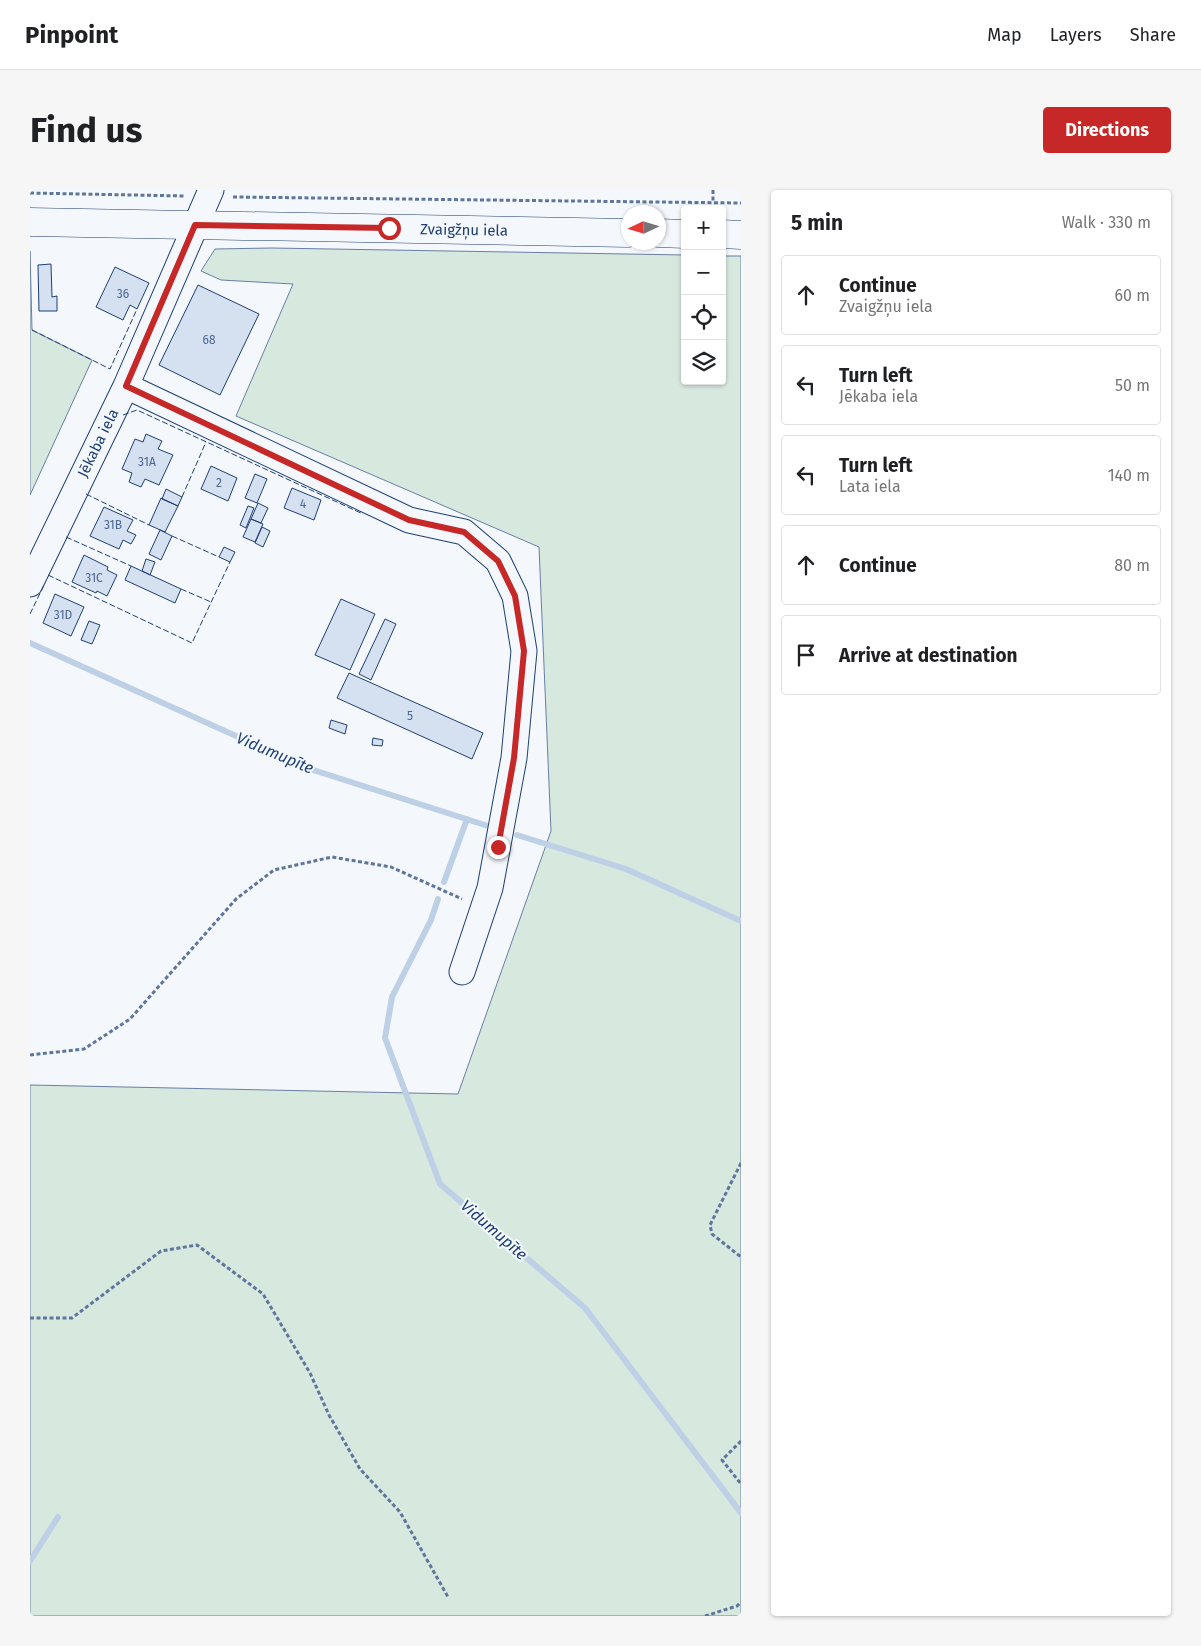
<!DOCTYPE html>
<meta charset="utf-8">
<style>
body{margin:0;font-family:"Fira Sans",sans-serif;background:#f6f6f6;color:#202124}
.controls{position:absolute;right:15px;top:15px;display:grid;overflow:hidden;border-radius:5px;box-shadow:0 1px 4px #0004}
.controls button{width:45px;height:45px;display:grid;place-items:center;padding:0;border:0;border-bottom:1px solid #e0e0e0;background:#fff;color:#202124;font:25px sans-serif}
.compass{position:absolute;left:591px;top:15px;width:45px;height:45px;border-radius:50%;background:#fff;box-shadow:0 1px 4px #0004;rotate:266deg}
.stop{position:absolute;width:15px;height:15px;margin:-11px;border:4px solid #c62828;border-radius:50%;background:#fff}
.stop.end{background:#c62828;border-color:#fff;box-shadow:0 1px 5px #0008}
.list{margin:0;padding:0;list-style:none}
h2{display:flex;justify-content:space-between;align-items:center;height:65px;margin:0;padding:0 20px;font-size:21px}
h2 small{font-size:16px;font-weight:400;color:#757577}
.list li{display:grid;grid-template-columns:32px 1fr auto;gap:15px;align-items:center;box-sizing:border-box;height:80px;margin:0 10px 10px;padding:0 10px;border:1px solid #e0e0e0;border-radius:5px}
.list b{display:block;font-size:19px;white-space:nowrap}
.list p{margin:0;font-size:16px;white-space:nowrap;color:#757577}
.list em{font-size:16px;font-style:normal;color:#757577}
.icon{flex:none;width:28px;height:28px;fill:none;stroke:currentColor;stroke-width:2;stroke-linecap:round;stroke-linejoin:round}
.map{position:relative;flex:none;width:711px;height:1426px;overflow:hidden;border-radius:5px}
header{display:flex;align-items:center;gap:30px;box-sizing:border-box;height:70px;padding:0 25px;background:#fff;border-bottom:1px solid #e0e0e0}
header strong{font-size:24px}
nav{display:flex;gap:28px;margin-inline-start:auto;font-size:18px}
.intro{display:flex;align-items:center;justify-content:space-between;box-sizing:border-box;height:120px;padding:0 30px}
h1{margin:0;font-size:35px}
.button{padding:12px 22px;border-radius:5px;background:#c62828;color:#fff;font-size:18px;font-weight:700}
main{display:flex;gap:30px;padding:0 30px}
aside{flex:1;background:#fff;border-radius:5px;box-shadow:0 1px 4px #0004}
.map>svg:first-child{display:block}
.green{fill:#d7e8df;stroke:#687fa3}
.lines{fill:none;stroke-linecap:round;stroke-linejoin:round}
.stream{stroke:#bed0e5;stroke-width:6}
.building{fill:#d5e0f0;stroke:#1d3f73}
.minor-casing{stroke:#1d3f73;stroke-width:27}
.major-casing{stroke:#1d3f73;stroke-width:29}
.path{stroke:#5e769c;stroke-width:3;stroke-dasharray:4 2.5;stroke-linecap:butt}
.minor{stroke:#f4f7fb;stroke-width:25}
.major{stroke:#f4f7fb;stroke-width:28}
.fence{stroke:#1d3f73;stroke-width:1;stroke-dasharray:6 2.5;stroke-linecap:butt}
.route{stroke:#c62828;stroke-width:6}
.labels{text-anchor:middle;dominant-baseline:central;stroke-width:4;stroke-linejoin:round;paint-order:stroke}
.number-label{font-size:12px;fill:#4b6792}
.street-label{font-size:15px;fill:#1d3f73;stroke:#f4f7fb}
.water-label{font-size:16px;font-style:italic;fill:#1d3f73;stroke:#f4f7fb}
</style>
<header>
<strong>Pinpoint</strong>
<nav><a>Map</a><a>Layers</a><a>Share</a></nav>
</header>
<div class="intro"><h1>Find us</h1><a class="button">Directions</a></div>
<main>
<div class="map">
<svg width="711" height="1426" viewBox="0 0 711 1426">
<rect width="100%" height="100%" fill="#f4f7fb"/>
<!-- green -->
<path class="green" d="M 242,58 L 655,65 L 655,191 L 692,191 L 692,66 L 711,66 L 711,1426 L 0,1426 L 0,895 L 428,904 L 521,641 L 509,357 L 206,226 L 263,94 L 191,90 L 171,81 L 185,59 Z
M 0,61 L 2,140 L 62,170 L 0,305 Z"/>
<g class="lines">
<!-- stream -->
<path class="stream" d="M 0,453 L 277,578 L 458,636
M 487,645 L 596,679 L 711,731
M 414,692 L 437,629
M 408,709 L 401,730 L 362,807 L 355,848 L 410,994 L 555,1118 L 711,1323
M 0,1371 L 28,1327"/>
</g>
<!-- building -->
<path class="building" d="M 21,74 L 22,107 L 27,106 L 27,121 L 9,121 L 8,75 Z
M 85,77 L 119,93 L 107,119 L 100,115 L 93,130 L 66,117 Z
M 168,95 L 229,124 L 190,205 L 129,175 Z
M 116,244 L 132,251 L 128,259 L 143,265 L 129,295 L 115,289 L 111,297 L 99,292 L 102,283 L 92,279 L 105,249 L 113,252 Z
M 181,276 L 207,288 L 198,311 L 171,299 Z
M 225,284 L 237,289 L 227,313 L 215,308 Z
M 262,298 L 291,310 L 284,330 L 254,318 Z
M 136,299 L 152,307 L 148,316 L 132,309 Z
M 131,308 L 148,316 L 135,342 L 119,335 Z
M 228,313 L 238,318 L 231,333 L 221,329 Z
M 218,316 L 224,318 L 216,338 L 210,335 Z
M 74,317 L 103,330 L 97,341 L 106,345 L 101,354 L 93,350 L 89,359 L 60,346 Z
M 221,329 L 233,334 L 225,352 L 213,347 Z
M 232,337 L 240,341 L 233,357 L 225,353 Z
M 130,340 L 142,346 L 131,370 L 119,364 Z
M 194,357 L 205,362 L 200,372 L 189,367 Z
M 54,365 L 78,377 L 77,380 L 87,385 L 77,406 L 67,401 L 66,403 L 42,392 Z
M 116,369 L 125,372 L 120,385 L 112,381 Z
M 101,376 L 151,399 L 145,413 L 95,390 Z
M 25,404 L 54,417 L 41,446 L 13,433 Z
M 311,409 L 345,424 L 320,480 L 285,465 Z
M 355,429 L 366,434 L 341,490 L 329,484 Z
M 59,431 L 70,435 L 62,454 L 51,450 Z
M 319,483 L 453,543 L 442,569 L 307,508 Z
M 301,530 L 317,535 L 315,544 L 299,538 Z
M 343,548 L 353,550 L 352,556 L 342,555 Z"/>
<g class="lines">
<defs>
<path id="minor" d="M 96,196 L 379,330 L 434,342 L 468,371 L 485,406 L 494,461 L 484,568 L 460,698 L 432,782
M 0,394 L 96,196 L 181,0"/>
<path id="major" d="M 0,32 L 598,43
M 628,43 L 655,44
M 692,44 L 711,45"/>
</defs>
<!-- minor casing -->
<use href="#minor" class="minor-casing"/>
<!-- major casing -->
<use href="#major" class="major-casing"/>
<!-- path -->
<path class="path" d="M 683,0 L 683,12
M 0,3 L 154,6
M 203,7 L 711,13
M 0,865 L 54,859 L 100,829 L 206,709 L 244,680 L 302,667 L 361,677 L 432,709
M 711,973 L 680,1035 L 682,1044 L 711,1067
M 0,1128 L 42,1128 L 131,1061 L 167,1055 L 233,1104 L 280,1183 L 299,1225 L 330,1279 L 370,1322 L 418,1407
M 711,1251 L 692,1270 L 711,1294
M 675,1426 L 707,1416 L 711,1412"/>
<!-- minor -->
<use href="#minor" class="minor"/>
<!-- major -->
<use href="#major" class="major"/>
<!-- fence -->
<path class="fence" d="M 2,140 L 80,179 L 107,119
M 93,225 L 107,220 L 333,324
M 56,304 L 119,335
M 152,307 L 176,252
M 142,346 L 189,367
M 36,347 L 101,376
M 18,385 L 162,453 L 200,372
M 151,399 L 181,412
M 0,424 L 14,395"/>
</g>
<g class="lines">
<!-- route -->
<path class="route" d="M 359,38 L 165,35 L 96,196 L 379,330 L 434,342 L 468,371 L 485,406 L 494,461 L 484,568 L 468,657"/>
</g>
<g class="labels">
<!-- number labels -->
<g class="number-label">
<text x="93" y="104">36</text>
<text x="179" y="150">68</text>
<text x="117" y="272">31A</text>
<text x="189" y="293">2</text>
<text x="273" y="314">4</text>
<text x="83" y="335">31B</text>
<text x="64" y="388">31C</text>
<text x="33" y="425">31D</text>
<text x="380" y="526">5</text>
</g>
<!-- street labels -->
<g class="street-label">
<text transform="translate(434 40) rotate(1)">Zvaigžņu iela</text>
<text transform="translate(68 253) rotate(-64)">Jēkaba iela</text>
</g>
<!-- water labels -->
<g class="water-label">
<text transform="translate(245 563) rotate(23)">Vidumupīte</text>
<text transform="translate(464 1040) rotate(41)">Vidumupīte</text>
</g>
</g>
</svg>
<div class="controls">
<button>+</button>
<button>−</button>
<button><svg class="icon" aria-label="locate" viewBox="0 0 24 24"><circle cx="12" cy="12" r="6"/><path d="M12 2v4M12 18v4M2 12h4M18 12h4"/></svg></button>
<button><svg class="icon" aria-label="layers" viewBox="0 0 24 24"><path d="M12 4l9 5-9 5-9-5zM3 14l9 5 9-5"/></svg></button>
</div>
<svg class="compass" viewBox="-18 -18 36 36"><path d="M0-13l5 13h-10z" fill="#e53935"/><path d="M0 13l5-13h-10z" fill="#757577"/></svg>
<div class="stop" style="left:359px;top:38px"></div>
<div class="stop end" style="left:468px;top:657px"></div>
</div>
<aside>
<h2>5 min<small>Walk · 330 m</small></h2>
<ul class="list">
<li><svg class="icon" aria-label="ahead" viewBox="0 0 24 24"><path d="M12 20V5M6 11l6-6 6 6"/></svg><div><b>Continue</b><p>Zvaigžņu iela</p></div><em>60 m</em></li>
<li><svg class="icon" aria-label="left" viewBox="0 0 24 24"><path d="M17 20v-9H6M10 6l-5 5 5 5"/></svg><div><b>Turn left</b><p>Jēkaba iela</p></div><em>50 m</em></li>
<li><svg class="icon" aria-label="left" viewBox="0 0 24 24"><path d="M17 20v-9H6M10 6l-5 5 5 5"/></svg><div><b>Turn left</b><p>Lata iela</p></div><em>140 m</em></li>
<li><svg class="icon" aria-label="ahead" viewBox="0 0 24 24"><path d="M12 20V5M6 11l6-6 6 6"/></svg><div><b>Continue</b></div><em>80 m</em></li>
<li><svg class="icon" aria-label="arrive" viewBox="0 0 24 24"><path d="M6 21V4h12l-3 4 3 4H6"/></svg><div><b>Arrive at destination</b></div></li>
</ul>
</aside>
</main>
